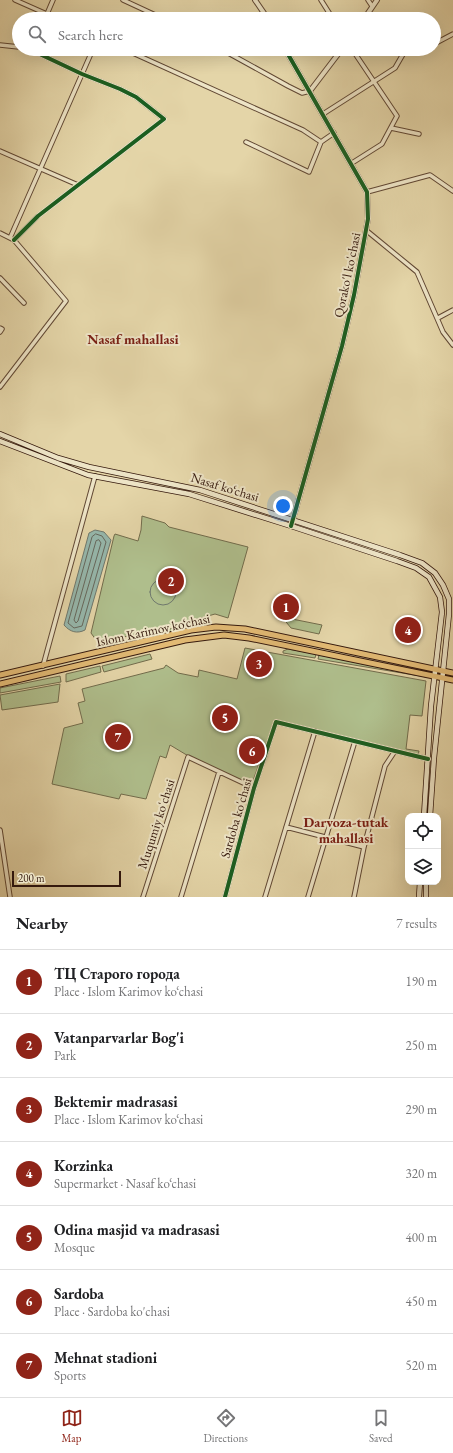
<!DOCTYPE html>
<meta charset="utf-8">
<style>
body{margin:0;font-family:"EB Garamond",serif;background:#f2f2f2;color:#202124}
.controls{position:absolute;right:12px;bottom:12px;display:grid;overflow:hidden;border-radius:8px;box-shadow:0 4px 16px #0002}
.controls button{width:36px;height:36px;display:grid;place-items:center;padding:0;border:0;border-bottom:1px solid #e0e0e0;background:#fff;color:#202124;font:20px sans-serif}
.scale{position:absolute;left:12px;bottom:10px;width:109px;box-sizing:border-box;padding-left:4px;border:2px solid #35190d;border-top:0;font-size:11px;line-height:14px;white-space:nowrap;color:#35190d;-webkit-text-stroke:3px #ede4c6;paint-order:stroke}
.you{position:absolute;left:283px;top:506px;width:14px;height:14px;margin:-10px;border:3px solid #fff;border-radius:50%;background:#1a73e8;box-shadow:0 0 0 6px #1a73e833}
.badge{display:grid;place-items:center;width:26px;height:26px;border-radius:50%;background:#8f2418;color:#fff;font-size:13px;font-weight:700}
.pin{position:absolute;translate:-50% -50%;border:2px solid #fff;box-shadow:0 1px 4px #0006}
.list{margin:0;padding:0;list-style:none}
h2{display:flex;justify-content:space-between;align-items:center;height:52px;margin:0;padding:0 16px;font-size:17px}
h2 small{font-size:13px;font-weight:400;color:#757577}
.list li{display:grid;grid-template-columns:26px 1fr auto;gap:12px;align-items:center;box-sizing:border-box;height:64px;padding:0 16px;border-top:1px solid #e0e0e0}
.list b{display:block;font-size:15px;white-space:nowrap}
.list p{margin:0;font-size:13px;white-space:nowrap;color:#757577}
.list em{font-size:13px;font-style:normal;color:#757577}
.icon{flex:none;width:22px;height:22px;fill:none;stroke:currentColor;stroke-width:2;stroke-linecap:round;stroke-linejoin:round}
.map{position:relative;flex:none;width:453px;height:897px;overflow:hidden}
.search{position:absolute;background:#fff;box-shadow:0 4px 16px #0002;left:12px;right:12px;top:12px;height:44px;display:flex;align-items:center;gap:10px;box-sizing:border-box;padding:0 14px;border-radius:22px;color:#757577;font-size:15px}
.sheet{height:500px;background:#fff}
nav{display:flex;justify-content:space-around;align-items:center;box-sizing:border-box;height:56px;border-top:1px solid #e0e0e0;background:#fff;font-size:11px;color:#757577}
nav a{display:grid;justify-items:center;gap:2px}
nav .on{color:#8f2418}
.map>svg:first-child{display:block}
.green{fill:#afbe8c;stroke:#726c4c}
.water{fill:#96b8ad;stroke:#6f786d}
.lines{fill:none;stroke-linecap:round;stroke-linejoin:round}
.shore{stroke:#66685d;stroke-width:1}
.stream{stroke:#6f786d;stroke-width:1}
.minor-casing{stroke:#614834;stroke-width:5.5}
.tertiary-casing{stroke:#614834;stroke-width:6}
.secondary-casing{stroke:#35190d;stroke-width:6}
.primary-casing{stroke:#35190d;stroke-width:7}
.minor{stroke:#ede4c6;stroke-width:3.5}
.tertiary{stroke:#ede4c6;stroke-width:4}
.secondary{stroke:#ede4c6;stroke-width:4.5}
.primary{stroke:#e2ba74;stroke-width:5}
.cycleway-casing{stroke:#ede4c6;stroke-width:6}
.cycleway{stroke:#1b5e20;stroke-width:4}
.labels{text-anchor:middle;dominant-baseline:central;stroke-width:4;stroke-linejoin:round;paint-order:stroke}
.street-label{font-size:13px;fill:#35190d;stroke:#ede4c6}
.neighbourhood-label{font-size:14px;font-weight:bold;fill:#7a1f14;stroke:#ede4c6}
</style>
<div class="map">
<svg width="453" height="897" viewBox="0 0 453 897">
<rect width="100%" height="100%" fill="#e4d5a8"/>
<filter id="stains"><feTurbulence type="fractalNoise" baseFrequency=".005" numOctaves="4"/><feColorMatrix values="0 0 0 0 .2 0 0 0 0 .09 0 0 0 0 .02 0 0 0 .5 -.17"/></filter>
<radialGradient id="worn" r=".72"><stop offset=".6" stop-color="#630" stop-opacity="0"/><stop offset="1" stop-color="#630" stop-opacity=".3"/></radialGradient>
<!-- green -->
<path class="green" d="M 142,516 L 165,523 L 169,527 L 248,547 L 228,618 L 215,614 L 180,624 L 102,642 L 96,640 L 91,633 L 114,536 L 115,534 L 138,541 L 141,530 Z
M 282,617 L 322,625 L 319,634 L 291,628 Z
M 203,620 L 177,630 L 103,649 L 100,648 Z
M 245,648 L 426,681 L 422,716 L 410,715 L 406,749 L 419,751 L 418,755 L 275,720 L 251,786 L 190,757 L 170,745 L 166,758 L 160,756 L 146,799 L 121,794 L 119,799 L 52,784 L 64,728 L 83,723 L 78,703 L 85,701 L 82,689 L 164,668 L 166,665 L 178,673 L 198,677 L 199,670 L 237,679 Z
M 288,649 L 316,654 L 315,658 L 283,653 L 283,651 Z
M 150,654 L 152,659 L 104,672 L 102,666 Z
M 319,655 L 426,677 L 318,659 Z
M 100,666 L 101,672 L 66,682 L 66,674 Z
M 60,676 L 61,682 L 0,693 L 0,688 Z
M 60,684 L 58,702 L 2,710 L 0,695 Z"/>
<!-- water -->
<path class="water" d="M 95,530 L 104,532 L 111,540 L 85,630 C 77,634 70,632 64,625 L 89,533 Z"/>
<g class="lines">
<!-- shore -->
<path class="shore" d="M 96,534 L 102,536 L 106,542 L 82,626 L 74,628 L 68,623 L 92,537 Z
M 99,540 L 101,543 L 78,621 L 76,623 L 74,620 L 96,541 Z"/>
<!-- stream -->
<path class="stream" d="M150 592a13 13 0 1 1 26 0a13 13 0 1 1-26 0Z"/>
<defs>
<path id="minor" d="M 15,0 L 58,19
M 123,0 L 164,19
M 321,0 L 333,19
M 368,0 L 372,6
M 47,14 L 53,0
M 434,44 L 453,34
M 0,45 L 19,47
M 124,49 L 303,130 L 321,142 L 334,133
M 221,49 L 288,86 L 302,93 L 310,91
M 323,114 L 395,68 L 406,49
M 391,128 L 419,134
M 246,142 L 309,172 L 321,142
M 0,151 L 78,185
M 352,163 L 382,144 L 397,116 L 352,49
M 367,192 L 430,175 L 453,191
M 367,231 L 417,272 L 443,332 L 453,345
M 0,233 L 14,240 L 66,301 L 0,387
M 10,238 L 93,49
M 14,240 L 38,216 L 164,119 L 136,97 L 120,89 L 82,74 L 29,49
M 0,278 L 24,303
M 438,318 L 453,310
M 0,328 L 2,329 L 0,332
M 43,666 L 95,476
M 286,827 L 364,847
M 0,830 L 10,897
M 143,897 L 188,757 L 254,788
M 181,897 L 219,772
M 225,897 L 254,788 L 276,722 L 428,759
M 265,897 L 315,731
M 308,897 L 355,741
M 354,897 L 364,847 L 385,766 L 395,751"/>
<path id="tertiary" d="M 255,0 L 268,19
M 364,19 L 377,0
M 285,49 L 367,192 L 368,219 L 354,295 L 342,346 L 293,519
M 310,91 L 342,49"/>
<path id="secondary" d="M 0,434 L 58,458 L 89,467 L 200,490 L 400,555 L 422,563 L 435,573 L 443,585 L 449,599 L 449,614 L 434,758 L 430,816 L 424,815
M 0,441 L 88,475 L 189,494 L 291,526 L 397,561 L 416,568 L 429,577 L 440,597 L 442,612 L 431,706 L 424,816
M 419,897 L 420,882
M 426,897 L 426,882"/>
<path id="primary" d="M 0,675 L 191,630 L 216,627 L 245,629 L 453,673
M 0,684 L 185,640 L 224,635 L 249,638 L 453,680"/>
</defs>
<!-- minor casing -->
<use href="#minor" class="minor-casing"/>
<!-- tertiary casing -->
<use href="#tertiary" class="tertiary-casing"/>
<!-- secondary casing -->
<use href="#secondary" class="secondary-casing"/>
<!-- primary casing -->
<use href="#primary" class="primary-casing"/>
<!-- minor -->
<use href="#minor" class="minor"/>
<!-- tertiary -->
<use href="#tertiary" class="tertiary"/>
<!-- secondary -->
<use href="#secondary" class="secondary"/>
<!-- primary -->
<use href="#primary" class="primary"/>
<defs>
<path id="cycleway" d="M 285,49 L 367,192 L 368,219 L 354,295 L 342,346 L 291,526
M 14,240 L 38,216 L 164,119 L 136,97 L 120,89 L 82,74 L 29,49
M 225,897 L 254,788 L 276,722 L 428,759"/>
</defs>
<!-- cycleway casing -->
<use href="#cycleway" class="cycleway-casing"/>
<!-- cycleway -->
<use href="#cycleway" class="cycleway"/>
</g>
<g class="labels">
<!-- street labels -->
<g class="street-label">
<text transform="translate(347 275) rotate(-78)">Qorako'l ko'chasi</text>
<text transform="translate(225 487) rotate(17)">Nasaf ko‘chasi</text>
<text transform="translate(153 630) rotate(-12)">Islom Karimov ko‘chasi</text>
<text transform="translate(236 818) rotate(-74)">Sardoba ko'chasi</text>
<text transform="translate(156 824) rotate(-72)">Muqumiy ko'chasi</text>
</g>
<!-- neighbourhood labels -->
<g class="neighbourhood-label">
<text x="133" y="339">Nasaf mahallasi</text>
<text x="346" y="822">Darvoza-tutak<tspan x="346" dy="16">mahallasi</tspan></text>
</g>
</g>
<rect width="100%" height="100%" filter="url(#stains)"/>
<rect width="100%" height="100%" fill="url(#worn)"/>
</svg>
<div class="controls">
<button><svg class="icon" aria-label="locate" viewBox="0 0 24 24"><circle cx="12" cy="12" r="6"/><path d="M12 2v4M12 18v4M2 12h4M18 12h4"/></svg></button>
<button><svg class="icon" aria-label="layers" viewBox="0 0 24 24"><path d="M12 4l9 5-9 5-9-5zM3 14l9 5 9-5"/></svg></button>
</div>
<div class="scale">200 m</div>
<div class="you"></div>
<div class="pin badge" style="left:286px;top:607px">1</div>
<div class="pin badge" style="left:171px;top:581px">2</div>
<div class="pin badge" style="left:259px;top:664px">3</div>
<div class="pin badge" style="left:408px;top:630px">4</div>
<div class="pin badge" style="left:225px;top:718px">5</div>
<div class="pin badge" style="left:252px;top:751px">6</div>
<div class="pin badge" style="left:118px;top:737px">7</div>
<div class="search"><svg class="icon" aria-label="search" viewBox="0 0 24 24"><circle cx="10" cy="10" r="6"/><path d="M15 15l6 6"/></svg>Search here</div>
</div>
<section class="sheet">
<h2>Nearby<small>7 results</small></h2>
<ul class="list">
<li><span class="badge">1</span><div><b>ТЦ Старого города</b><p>Place · Islom Karimov ko‘chasi</p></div><em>190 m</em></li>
<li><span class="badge">2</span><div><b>Vatanparvarlar Bog'i</b><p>Park</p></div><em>250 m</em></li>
<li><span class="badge">3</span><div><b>Bektemir madrasasi</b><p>Place · Islom Karimov ko‘chasi</p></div><em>290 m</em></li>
<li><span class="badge">4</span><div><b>Korzinka</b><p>Supermarket · Nasaf ko‘chasi</p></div><em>320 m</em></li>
<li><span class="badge">5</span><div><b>Odina masjid va madrasasi</b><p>Mosque</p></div><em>400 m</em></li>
<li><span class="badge">6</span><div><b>Sardoba</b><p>Place · Sardoba ko'chasi</p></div><em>450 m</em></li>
<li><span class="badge">7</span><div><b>Mehnat stadioni</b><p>Sports</p></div><em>520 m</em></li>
</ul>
</section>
<nav>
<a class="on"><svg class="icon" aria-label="map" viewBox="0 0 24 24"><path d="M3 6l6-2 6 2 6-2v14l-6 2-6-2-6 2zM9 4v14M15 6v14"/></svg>Map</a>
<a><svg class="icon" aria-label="directions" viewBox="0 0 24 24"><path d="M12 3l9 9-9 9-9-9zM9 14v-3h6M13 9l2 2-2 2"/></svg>Directions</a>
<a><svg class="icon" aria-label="saved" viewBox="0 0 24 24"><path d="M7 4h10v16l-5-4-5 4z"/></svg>Saved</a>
</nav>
